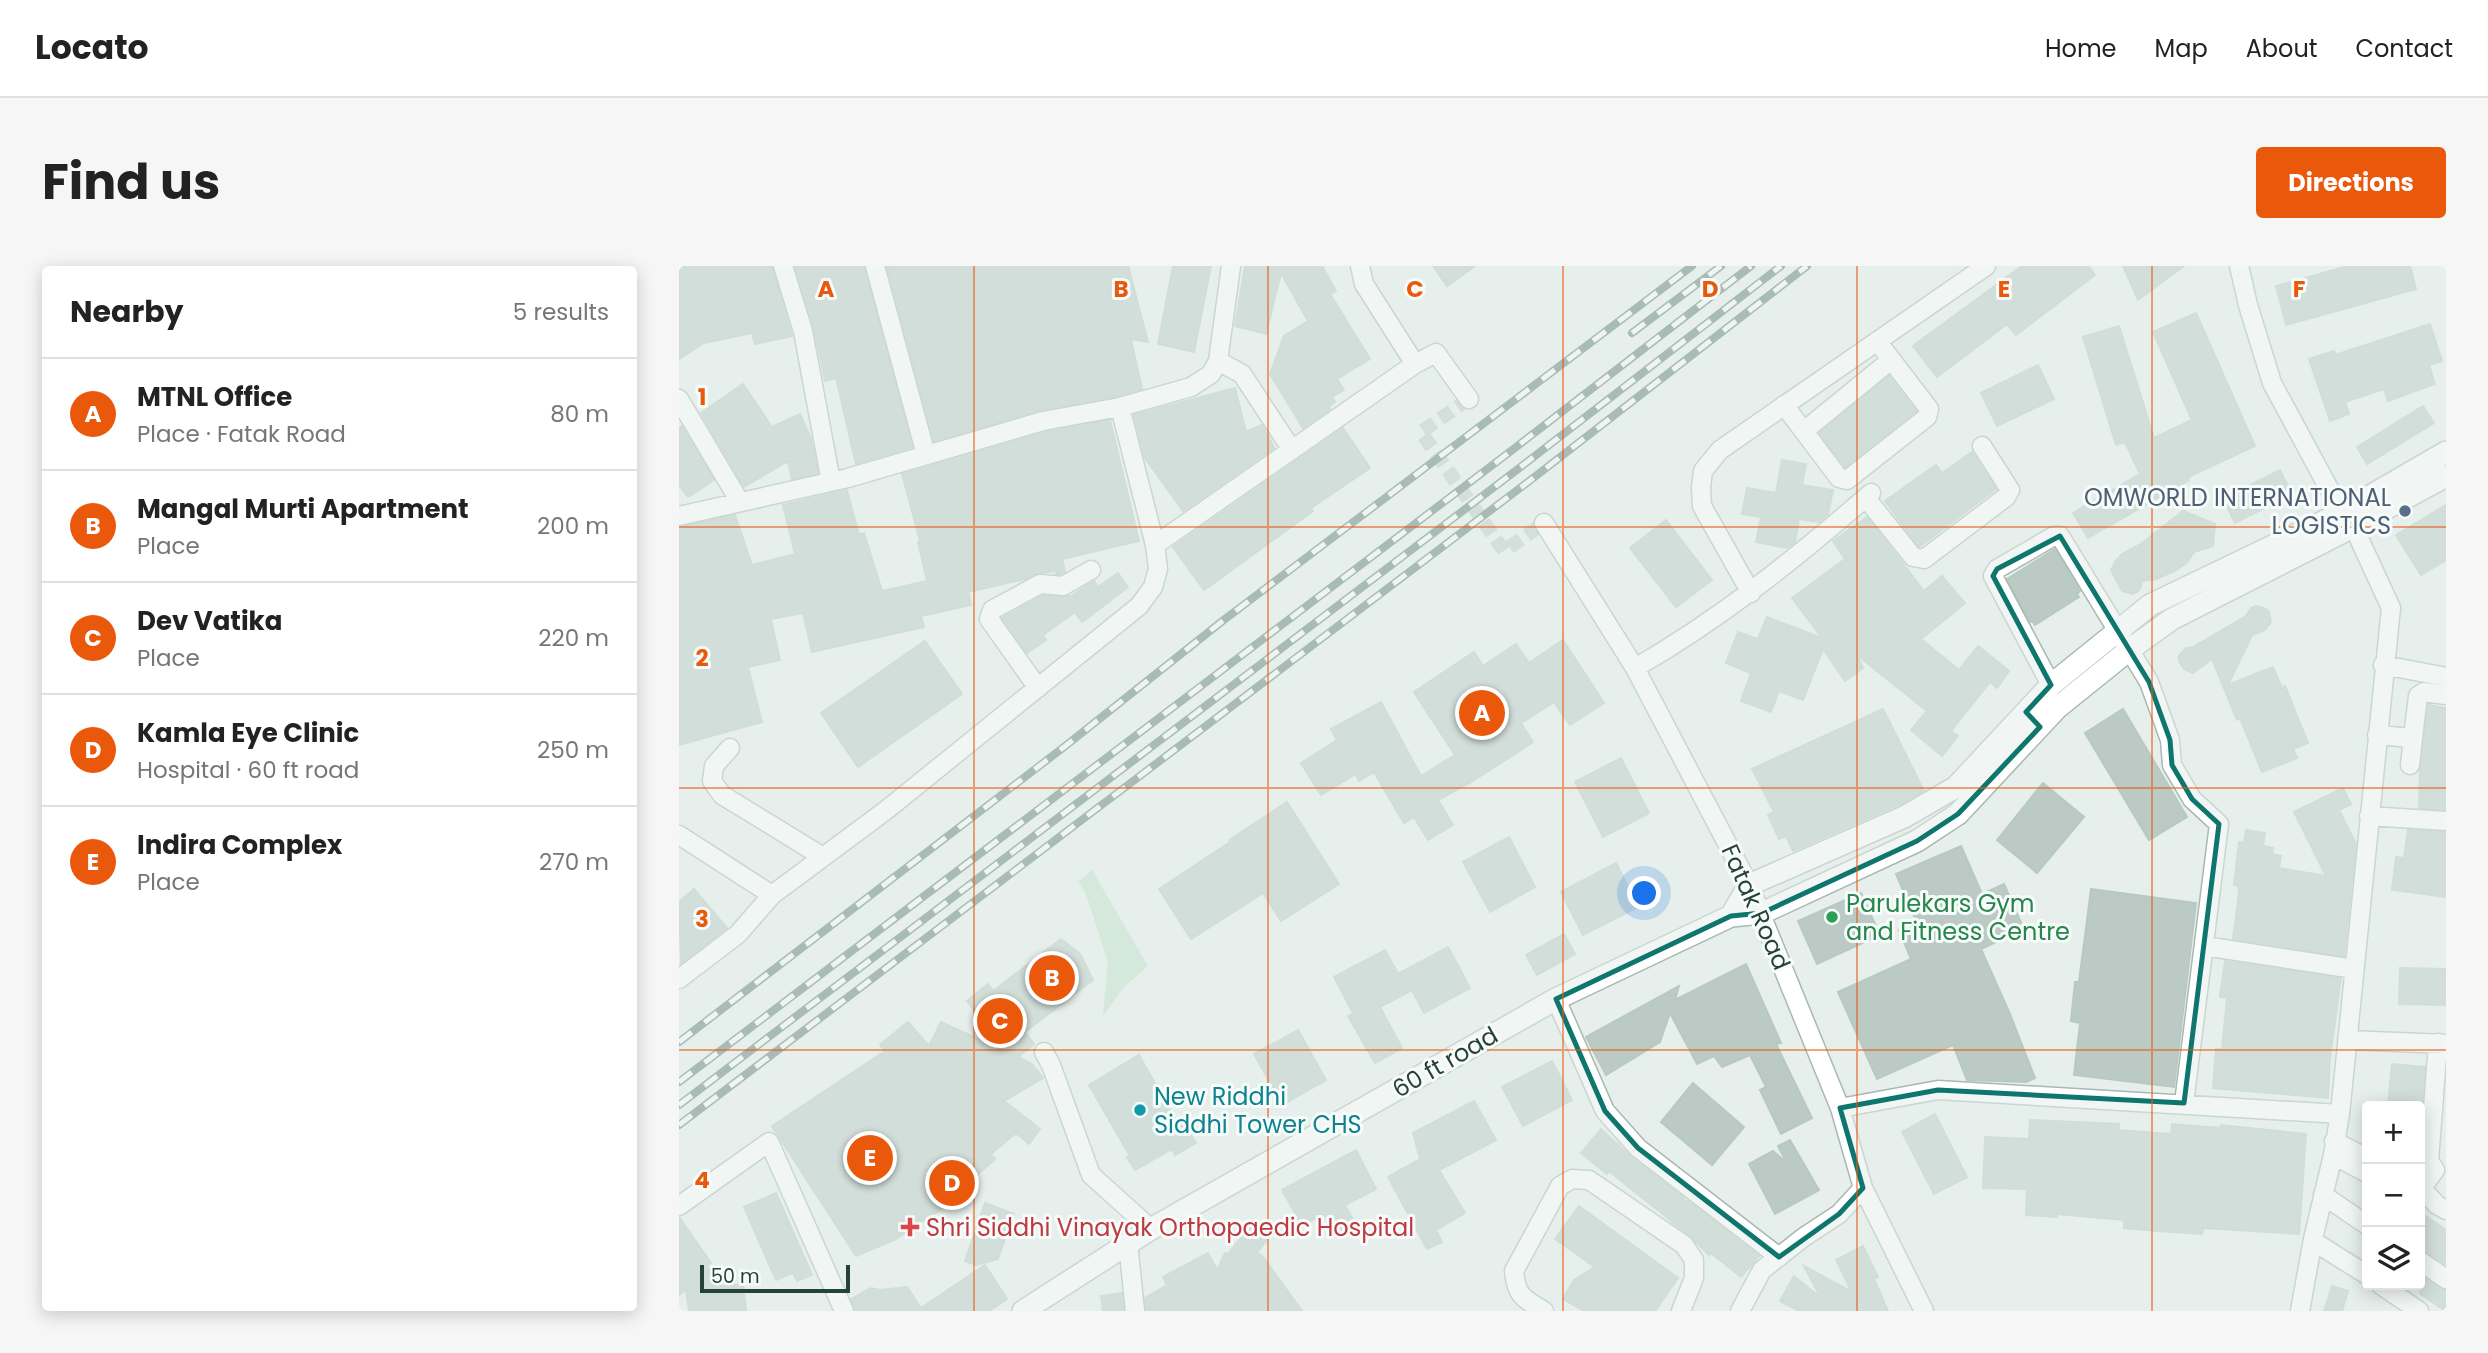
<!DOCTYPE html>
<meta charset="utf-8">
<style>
body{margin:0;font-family:Poppins,sans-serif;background:#f6f6f6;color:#222}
.controls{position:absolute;right:21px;bottom:21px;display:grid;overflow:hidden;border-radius:7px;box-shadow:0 4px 18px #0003}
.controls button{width:63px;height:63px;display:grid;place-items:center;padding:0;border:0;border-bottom:2px solid #e0e0e0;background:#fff;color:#222;font:35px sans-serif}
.scale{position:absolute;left:21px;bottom:18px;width:150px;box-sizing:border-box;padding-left:7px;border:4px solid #24423a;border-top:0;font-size:19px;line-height:24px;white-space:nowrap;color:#24423a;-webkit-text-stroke:5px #f7fbf9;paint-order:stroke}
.you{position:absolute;left:966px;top:628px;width:24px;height:24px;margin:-18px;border:5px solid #fff;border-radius:50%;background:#1a73e8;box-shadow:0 0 0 10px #1a73e833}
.badge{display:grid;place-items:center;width:46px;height:46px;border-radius:50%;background:#ea580c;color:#fff;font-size:23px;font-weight:700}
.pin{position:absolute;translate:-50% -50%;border:4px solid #fff;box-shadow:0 2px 7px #0006}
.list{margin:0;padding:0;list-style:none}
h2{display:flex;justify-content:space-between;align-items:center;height:91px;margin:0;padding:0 28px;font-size:30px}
h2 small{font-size:23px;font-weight:400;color:#767676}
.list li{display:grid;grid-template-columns:46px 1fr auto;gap:21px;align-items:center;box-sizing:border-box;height:112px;padding:0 28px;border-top:2px solid #e0e0e0}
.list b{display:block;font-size:26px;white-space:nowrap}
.list p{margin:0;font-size:23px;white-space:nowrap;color:#767676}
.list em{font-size:23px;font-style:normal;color:#767676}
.icon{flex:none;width:38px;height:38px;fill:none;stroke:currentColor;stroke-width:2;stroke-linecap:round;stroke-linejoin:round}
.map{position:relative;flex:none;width:1767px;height:1045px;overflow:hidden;border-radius:7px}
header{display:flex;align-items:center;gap:42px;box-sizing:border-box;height:98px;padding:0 35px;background:#fff;border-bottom:2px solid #e0e0e0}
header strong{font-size:33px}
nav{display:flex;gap:38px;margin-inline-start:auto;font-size:24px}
.intro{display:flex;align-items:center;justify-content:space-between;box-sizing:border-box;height:168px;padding:0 42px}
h1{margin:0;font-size:49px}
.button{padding:18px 32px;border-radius:7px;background:#ea580c;color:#fff;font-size:24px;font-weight:700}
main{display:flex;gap:42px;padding:0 42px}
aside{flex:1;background:#fff;border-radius:7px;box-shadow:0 4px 18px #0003}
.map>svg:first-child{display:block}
.green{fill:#bfe0c8}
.building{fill:#bbcac4;stroke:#b8c9c2;stroke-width:2}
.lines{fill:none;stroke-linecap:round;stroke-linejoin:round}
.pedestrian-tunnel{stroke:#bfccc8;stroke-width:14;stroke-dasharray:14 7;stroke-linecap:butt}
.minor-casing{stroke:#a8b8b2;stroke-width:21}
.tertiary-casing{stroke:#a8b8b2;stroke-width:24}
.minor{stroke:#fff;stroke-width:18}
.tertiary{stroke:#fff;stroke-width:21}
.rail-casing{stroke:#5f7d75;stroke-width:8}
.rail{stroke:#f7fbf9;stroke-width:5;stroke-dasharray:16;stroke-linecap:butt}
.marked{fill:none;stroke:#0f766e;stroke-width:5;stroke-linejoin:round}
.grid{fill:none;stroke:#e8590c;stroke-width:2;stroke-opacity:0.55}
.service-dot{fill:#5c6f8a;stroke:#f7fbf9;stroke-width:2.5}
.leisure-dot{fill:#2e9e5b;stroke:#f7fbf9;stroke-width:2.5}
.culture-dot{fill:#0f9aa8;stroke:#f7fbf9;stroke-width:2.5}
.health-dot{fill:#e0444e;stroke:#f7fbf9;stroke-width:2.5}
.labels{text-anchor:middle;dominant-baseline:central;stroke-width:6;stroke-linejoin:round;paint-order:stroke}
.service-label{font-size:24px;fill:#4e5e75;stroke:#f7fbf9;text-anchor:end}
.leisure-label{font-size:24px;fill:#27864d;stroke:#f7fbf9;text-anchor:start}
.street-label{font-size:24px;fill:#24423a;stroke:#f7fbf9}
.culture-label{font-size:24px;fill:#0d838f;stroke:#f7fbf9;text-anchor:start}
.health-label{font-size:24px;fill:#be3a42;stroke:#f7fbf9;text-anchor:start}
.grid-label{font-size:23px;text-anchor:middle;font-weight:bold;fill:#e8590c;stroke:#f7fbf9;stroke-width:6;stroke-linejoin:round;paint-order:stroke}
</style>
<header>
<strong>Locato</strong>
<nav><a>Home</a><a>Map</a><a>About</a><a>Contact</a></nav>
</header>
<div class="intro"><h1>Find us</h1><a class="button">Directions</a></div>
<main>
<aside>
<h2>Nearby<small>5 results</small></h2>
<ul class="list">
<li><span class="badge">A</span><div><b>MTNL Office</b><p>Place · Fatak Road</p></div><em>80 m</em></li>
<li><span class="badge">B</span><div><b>Mangal Murti Apartment</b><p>Place</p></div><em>200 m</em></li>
<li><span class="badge">C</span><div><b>Dev Vatika</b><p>Place</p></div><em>220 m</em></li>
<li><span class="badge">D</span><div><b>Kamla Eye Clinic</b><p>Hospital · 60 ft road</p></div><em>250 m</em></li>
<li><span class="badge">E</span><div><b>Indira Complex</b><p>Place</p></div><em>270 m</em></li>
</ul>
</aside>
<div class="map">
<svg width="1767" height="1045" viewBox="0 0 1767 1045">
<rect width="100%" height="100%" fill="#e6efeb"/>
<!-- green -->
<path class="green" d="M 413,604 L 469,700 L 445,721 L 424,750 L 429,696 L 407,628 L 399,616 Z"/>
<!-- building -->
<path class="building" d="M 0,0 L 93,0 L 113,70 L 76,78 L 73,67 L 25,77 L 0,93 Z
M 116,0 L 185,0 L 233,181 L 177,198 L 157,112 L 146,115 L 135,62 Z
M 208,0 L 449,0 L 469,76 L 452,73 L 463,123 L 438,130 L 361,144 L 255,175 Z
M 494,0 L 532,0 L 515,86 L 479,78 Z
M 566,0 L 643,0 L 657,25 L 651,28 L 691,93 L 658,113 L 665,124 L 653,131 L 656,136 L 649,141 L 651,143 L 624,162 L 591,108 L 605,70 L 629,55 L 602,7 L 587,68 L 556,60 Z
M 754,0 L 796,0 L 768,20 Z
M 1343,0 L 1409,0 L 1416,9 L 1337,69 L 1328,58 L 1258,111 L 1234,80 Z
M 1444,0 L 1505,0 L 1459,34 Z
M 1669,0 L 1731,0 L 1737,23 L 1607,59 L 1597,20 Z
M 1517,47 L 1576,180 L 1509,211 L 1510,214 L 1409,272 L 1394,247 L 1461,208 L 1446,176 L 1437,179 L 1404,71 L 1440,60 L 1475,172 L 1513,154 L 1474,66 Z
M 1751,58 L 1763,95 L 1750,99 L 1756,118 L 1709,135 L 1705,123 L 1666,136 L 1670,148 L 1651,155 L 1630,93 L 1655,85 L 1656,89 Z
M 1359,99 L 1375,133 L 1318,160 L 1302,127 Z
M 1210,110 L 1237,145 L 1166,201 L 1140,167 Z
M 64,118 L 93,161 L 121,148 L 132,173 L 139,207 L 113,213 L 109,195 L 65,221 L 22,147 Z
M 556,122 L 567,166 L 583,159 L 595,182 L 504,245 L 466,192 L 455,149 Z
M 1744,140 L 1755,157 L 1688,198 L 1678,181 Z
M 431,154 L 460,275 L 383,293 L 386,306 L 381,308 L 377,308 L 380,305 L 361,307 L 346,313 L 289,326 L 292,339 L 242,350 L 245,361 L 133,386 L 124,347 L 92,353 L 101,394 L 69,401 L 83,456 L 0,479 L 0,261 L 56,249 L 73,299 L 116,288 L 104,239 L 168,224 L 180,269 L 185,267 L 203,325 L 248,315 L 239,276 L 241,275 L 223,208 L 367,166 Z
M 3,160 L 35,214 L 9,231 L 0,219 L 0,162 Z
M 664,162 L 691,202 L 632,242 L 634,245 L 525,324 L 494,281 Z
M 1293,186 L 1317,223 L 1240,281 L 1206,235 L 1257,199 L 1263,207 Z
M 1103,194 L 1127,198 L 1123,219 L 1154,224 L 1149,248 L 1140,256 L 1120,253 L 1116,276 L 1108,282 L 1077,276 L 1082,251 L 1063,248 L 1068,222 L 1097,227 Z
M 1601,204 L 1613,228 L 1556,257 L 1544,233 Z
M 1767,239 L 1767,294 L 1742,309 L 1717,269 Z
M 1504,245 L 1536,258 L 1534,280 L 1515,286 L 1508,297 L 1495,305 L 1477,313 L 1463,315 L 1461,323 L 1458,326 L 1453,328 L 1443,325 L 1432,304 L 1436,296 L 1443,288 L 1462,278 Z
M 1188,251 L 1245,325 L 1263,310 L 1286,337 L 1242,373 L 1280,404 L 1299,380 L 1330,405 L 1318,422 L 1311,416 L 1272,465 L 1279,470 L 1263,490 L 1232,464 L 1248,445 L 1178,389 L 1184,402 L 1166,415 L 1144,383 L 1124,434 L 1100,425 L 1092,446 L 1062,435 L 1072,407 L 1047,397 L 1059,366 L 1079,373 L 1088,351 L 1143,372 L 1113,332 L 1166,293 L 1154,275 Z
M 987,254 L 1033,314 L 997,341 L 951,282 Z
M 1376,283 L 1401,325 L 1398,328 L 1400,331 L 1356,359 L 1353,355 L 1351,356 L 1328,313 Z
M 439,307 L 449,321 L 403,356 L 396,346 L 364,369 L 367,374 L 348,387 L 323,352 L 363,330 L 392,330 L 415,315 L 419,321 Z
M 1577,340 L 1587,343 L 1590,346 L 1592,356 L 1586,364 L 1573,369 L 1549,419 L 1594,401 L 1603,422 L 1606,420 L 1629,477 L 1614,483 L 1618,492 L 1583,506 L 1561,452 L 1558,454 L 1533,393 L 1514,407 L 1505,403 L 1500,395 L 1500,390 L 1507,382 L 1514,381 L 1567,350 L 1572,342 Z
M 884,374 L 925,437 L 891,459 L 875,436 L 842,457 L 854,476 L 794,515 L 759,534 L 774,559 L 749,574 L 735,551 L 725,557 L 695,506 L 680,515 L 677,508 L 642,529 L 622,497 L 658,474 L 652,463 L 702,436 L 742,510 L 776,489 L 735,426 L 795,386 L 804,400 L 837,378 L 850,397 Z
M 246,375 L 283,428 L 179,501 L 142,447 Z
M 1749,439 L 1767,442 L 1767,544 L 1740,542 L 1741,503 Z
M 1204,443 L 1245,525 L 1219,539 L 1114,585 L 1107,570 L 1100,573 L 1089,549 L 1095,546 L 1073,503 Z
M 1444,443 L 1508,551 L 1470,574 L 1406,467 Z
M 942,492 L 970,547 L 924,571 L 896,516 Z
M 1364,517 L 1405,551 L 1358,607 L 1318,574 Z
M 1664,522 L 1672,538 L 1660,544 L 1677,578 L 1665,690 L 1554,673 L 1560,627 L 1559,620 L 1555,619 L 1560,576 L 1565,577 L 1567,564 L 1586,567 L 1584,580 L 1594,582 L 1593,588 L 1602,590 L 1600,602 L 1647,610 L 1615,546 Z
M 608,536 L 660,618 L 602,655 L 584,627 L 512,673 L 480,623 L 551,576 L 550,574 Z
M 1729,564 L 1767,566 L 1767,631 L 1713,624 L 1717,591 L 1725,592 Z
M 830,571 L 856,621 L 811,646 L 784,596 Z
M 1282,580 L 1303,628 L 1325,618 L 1345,663 L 1302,683 L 1331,748 L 1356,812 L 1347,816 L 1288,814 L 1274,779 L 1198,813 L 1159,726 L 1232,693 L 1220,664 L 1238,657 L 1217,608 Z
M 937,597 L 959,641 L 904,669 L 882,626 Z
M 15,623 L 48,662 L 2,697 L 0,636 Z
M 1412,623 L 1517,637 L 1495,821 L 1395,809 L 1401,757 L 1392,755 L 1396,716 L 1400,716 Z
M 1182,627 L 1201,669 L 1138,698 L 1119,655 Z
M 885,668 L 896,688 L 858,709 L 847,689 Z
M 382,673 L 401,688 L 414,714 L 346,766 L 355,778 L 339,791 L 353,798 L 364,812 L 325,835 L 361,863 L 350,878 L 337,867 L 312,888 L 316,893 L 278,927 L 284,929 L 217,973 L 177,990 L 93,860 L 206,785 L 201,779 L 229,756 L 250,780 L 262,756 L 328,786 L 288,735 L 309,718 L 314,725 Z
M 769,681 L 791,722 L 745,747 L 733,724 L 701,741 L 723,782 L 696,797 L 669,750 L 674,747 L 655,711 L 706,684 L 719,708 Z
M 1546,695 L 1662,712 L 1651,792 L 1649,832 L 1534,822 L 1537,783 L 1543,784 L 1548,732 L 1541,731 Z
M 1067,698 L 1102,777 L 1097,778 L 1133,852 L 1102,868 L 1081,824 L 1087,821 L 1071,789 L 1043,801 L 1035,790 L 1018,798 L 991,747 L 981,776 L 927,809 L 907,771 L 1000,720 L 996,734 Z
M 1721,702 L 1767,703 L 1767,739 L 1720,738 Z
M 619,764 L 647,814 L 603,839 L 575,788 Z
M 460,789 L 500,860 L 505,857 L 517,877 L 496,889 L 493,883 L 456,904 L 448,891 L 451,890 L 410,819 Z
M 873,795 L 893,834 L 844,860 L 823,821 Z
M 1713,798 L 1746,801 L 1743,840 L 1709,840 Z
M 1014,817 L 1065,861 L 1033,899 L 982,856 Z
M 795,835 L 817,874 L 760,904 L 786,947 L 757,964 L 763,976 L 748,983 L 709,911 L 741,893 L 734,867 Z
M 1256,848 L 1288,911 L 1255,928 L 1223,866 Z
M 1351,854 L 1440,858 L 1440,864 L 1492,868 L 1493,858 L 1541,862 L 1542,859 L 1627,868 L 1620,968 L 1524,962 L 1523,968 L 1478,965 L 1445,962 L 1445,954 L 1378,948 L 1378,951 L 1347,949 L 1348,923 L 1304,922 L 1306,871 L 1350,873 Z
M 922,863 L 952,891 L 1005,932 L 1003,934 L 1009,935 L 1080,990 L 1062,1011 L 1032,987 L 1030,989 L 1011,970 L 930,905 L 928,908 L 902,887 Z
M 1111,874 L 1140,924 L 1096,948 L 1070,898 L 1094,885 L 1108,897 L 1099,880 Z
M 677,884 L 697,923 L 666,939 L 677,959 L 657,970 L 645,948 L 623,960 L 603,924 Z
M 97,927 L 133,1009 L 118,1015 L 114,1007 L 97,1014 L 65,941 Z
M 306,937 L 335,948 L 319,993 L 297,999 L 286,995 Z
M 900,940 L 999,1012 L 976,1045 L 905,1045 L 884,1033 L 895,1014 L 916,1001 L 876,973 Z
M 1741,946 L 1767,964 L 1767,999 L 1747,986 L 1741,984 Z
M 0,951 L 32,997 L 28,1000 L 43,1020 L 64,1018 L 67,1045 L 10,1045 L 7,1024 L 0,1029 Z
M 576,954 L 593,968 L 578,986 L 584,991 L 623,1045 L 467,1045 L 466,1032 L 488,1019 L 484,1011 L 529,987 L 538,1004 L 546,987 L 549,988 Z
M 1184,980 L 1199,1011 L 1195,1013 L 1209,1045 L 1120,1045 L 1101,1035 L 1115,1010 L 1142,1032 L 1125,1000 L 1173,1026 L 1157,994 Z
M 306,999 L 328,1033 L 310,1045 L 176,1045 L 172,1033 L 192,1022 L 201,1024 L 228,1021 L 242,1042 Z
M 1741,1009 L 1767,1024 L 1767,1045 L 1741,1028 Z
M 1653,1020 L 1669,1025 L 1663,1045 L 1645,1045 Z
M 443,1027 L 445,1045 L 424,1045 L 422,1030 Z"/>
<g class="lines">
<!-- pedestrian-tunnel -->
<path class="pedestrian-tunnel" d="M 790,133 L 742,166 L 825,285 L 865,257"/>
<defs>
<path id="minor" d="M 104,0 L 124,65 L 152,216
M 196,0 L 247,189
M 681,0 L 685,18 L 736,98
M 1560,0 L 1569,39 L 1593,117 L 1661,243
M 539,95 L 563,108 L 613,184
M 0,133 L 61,236
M 1105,139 L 1160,212 L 1168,214 L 1248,151 L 1250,143 L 1198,75
M 1125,165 L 1212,94
M 1187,232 L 1234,291 L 1245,293 L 1327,231 L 1331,224 L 1303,180
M 0,250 L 169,212 L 364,155 L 441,141 L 512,121 L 532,108 L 539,95 L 552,0
M 865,257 L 956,402 L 1070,619 L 1161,842 L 1184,922 L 1245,1045
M 476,279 L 736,98 L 757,87 L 790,133
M 1072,327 L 1023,240 L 1022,221 L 1024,205 L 1041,184 L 1307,0
M 1704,399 L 1767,411
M 956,402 C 1043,352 1117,292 1192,227
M 1372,419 L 1314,310 L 1318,303 L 1375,270 L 1381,270 L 1470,416 L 1491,474 L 1493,499 L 1513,533 L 1540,558 L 1505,837
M 359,422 L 310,353 L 313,344 L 361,318 L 384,320 L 412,304
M 1698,469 L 1734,472 L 1739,430 L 1745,426 L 1767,429
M 51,482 L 35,500 L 33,515 L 43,529 L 144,591
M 1731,499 L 1734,472
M 1690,550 L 1767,555
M 0,569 L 93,629
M 1525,680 L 1675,703
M 0,713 L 59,668 L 93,629 L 206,545 L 460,340 L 474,321 L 479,303 L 476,279 L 441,141
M 877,733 L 926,845 L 959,882 L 1100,991
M 1668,774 L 1767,778
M 365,786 L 372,799 L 412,909 L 472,963
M 1161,842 L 1259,824 L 1661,848
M 1655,875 L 1688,892
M 1654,889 L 1688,907
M 1741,921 L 1758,939 L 1767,944
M 1742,923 L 1756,904 L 1750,895 L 1759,777
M 1644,929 L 1688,959
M 0,940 L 90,876 L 165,1045
M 1634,975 L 1688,1009
M 449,977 L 456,1045
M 1741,995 L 1767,1013
M 1702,1019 L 1740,1045
M 865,1045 C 845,1033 837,1030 835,1005 L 881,920 L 893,913 L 910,914 L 1005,979 L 1015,994 L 1015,1012 L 1002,1045
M 1061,1045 L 1083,1004 L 1125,971 L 1160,948 L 1184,922
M 1621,1045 L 1634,973 L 1654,889 L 1661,848 L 1712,342 L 1677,266"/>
<path id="tertiary" d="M 1674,240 L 1767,186
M 1684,255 L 1767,210
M 1052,650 L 1070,619 L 1225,551 L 1277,521 L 1372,419 L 1471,339 L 1656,250
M 344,1045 L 472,963 L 877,733 L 1052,650 L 1083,647 L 1238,575 L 1279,548 L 1378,442 L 1450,384 L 1493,353 L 1664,266"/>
</defs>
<!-- minor casing -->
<use href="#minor" class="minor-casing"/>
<!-- tertiary casing -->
<use href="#tertiary" class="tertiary-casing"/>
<!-- minor -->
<use href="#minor" class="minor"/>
<!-- tertiary -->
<use href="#tertiary" class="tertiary"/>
<defs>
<path id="rail" d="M 953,67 L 1042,0
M 0,776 L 385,481 L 546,353 L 1013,0
M 0,816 L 828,188 L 1072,0
M 0,839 L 839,203 L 1102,0
M 0,859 L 849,216 L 1128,0"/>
</defs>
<!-- rail casing -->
<use href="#rail" class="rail-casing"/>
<!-- rail -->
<use href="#rail" class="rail"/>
</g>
<!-- marked area -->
<path d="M0 0H1767V1045H0ZM 1381,270 L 1470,416 L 1491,474 L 1493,499 L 1513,533 L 1540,558 L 1505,837 L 1259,824 L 1161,842 L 1184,922 L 1160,948 L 1100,991 L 959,882 L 926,845 L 877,733 L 1052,650 L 1083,647 L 1238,575 L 1279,548 L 1361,461 L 1347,446 L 1372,419 L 1314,310 L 1318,303 Z" fill="#e6efeb" fill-opacity=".55" fill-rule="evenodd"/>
<path class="marked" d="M 1381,270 L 1470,416 L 1491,474 L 1493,499 L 1513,533 L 1540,558 L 1505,837 L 1259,824 L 1161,842 L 1184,922 L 1160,948 L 1100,991 L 959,882 L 926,845 L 877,733 L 1052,650 L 1083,647 L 1238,575 L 1279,548 L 1361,461 L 1347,446 L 1372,419 L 1314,310 L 1318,303 Z"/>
<!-- grid -->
<path class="grid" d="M 295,0 L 295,1045M 589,0 L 589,1045M 884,0 L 884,1045M 1178,0 L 1178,1045M 1473,0 L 1473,1045M 0,261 L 1767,261M 0,522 L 1767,522M 0,784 L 1767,784"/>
<!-- markers -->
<circle class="service-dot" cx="1726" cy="245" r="7"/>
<circle class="leisure-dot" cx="1153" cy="651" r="7"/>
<circle class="culture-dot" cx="461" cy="844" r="7"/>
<path class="health-dot" d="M227.5 950.5h7v7h7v7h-7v7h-7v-7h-7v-7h7z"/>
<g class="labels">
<!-- service labels -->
<g class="service-label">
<text x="1712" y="231">OMWORLD INTERNATIONAL<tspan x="1712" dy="28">LOGISTICS</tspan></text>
</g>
<!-- leisure labels -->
<g class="leisure-label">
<text x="1167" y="637">Parulekars Gym<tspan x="1167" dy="28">and Fitness Centre</tspan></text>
</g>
<!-- street labels -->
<g class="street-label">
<text transform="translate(1077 641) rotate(66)">Fatak Road</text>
<text transform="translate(766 796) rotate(-30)">60 ft road</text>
</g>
<!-- culture labels -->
<g class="culture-label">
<text x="475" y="830">New Riddhi<tspan x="475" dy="28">Siddhi Tower CHS</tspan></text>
</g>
<!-- health labels -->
<g class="health-label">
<text x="247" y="961">Shri Siddhi Vinayak Orthopaedic Hospital</text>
</g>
</g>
<g class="grid-label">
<text x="147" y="31">A</text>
<text x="442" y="31">B</text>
<text x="736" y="31">C</text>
<text x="1031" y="31">D</text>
<text x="1325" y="31">E</text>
<text x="1620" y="31">F</text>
<text x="23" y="139">1</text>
<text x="23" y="400">2</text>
<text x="23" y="661">3</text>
<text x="23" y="922">4</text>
</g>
</svg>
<div class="controls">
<button>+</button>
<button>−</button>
<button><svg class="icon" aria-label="layers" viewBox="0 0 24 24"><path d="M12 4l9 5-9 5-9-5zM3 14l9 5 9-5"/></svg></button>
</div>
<div class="scale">50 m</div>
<div class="you"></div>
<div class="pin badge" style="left:803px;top:447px">A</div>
<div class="pin badge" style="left:373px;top:712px">B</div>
<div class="pin badge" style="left:321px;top:755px">C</div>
<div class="pin badge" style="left:273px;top:917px">D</div>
<div class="pin badge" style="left:191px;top:892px">E</div>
</div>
</main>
